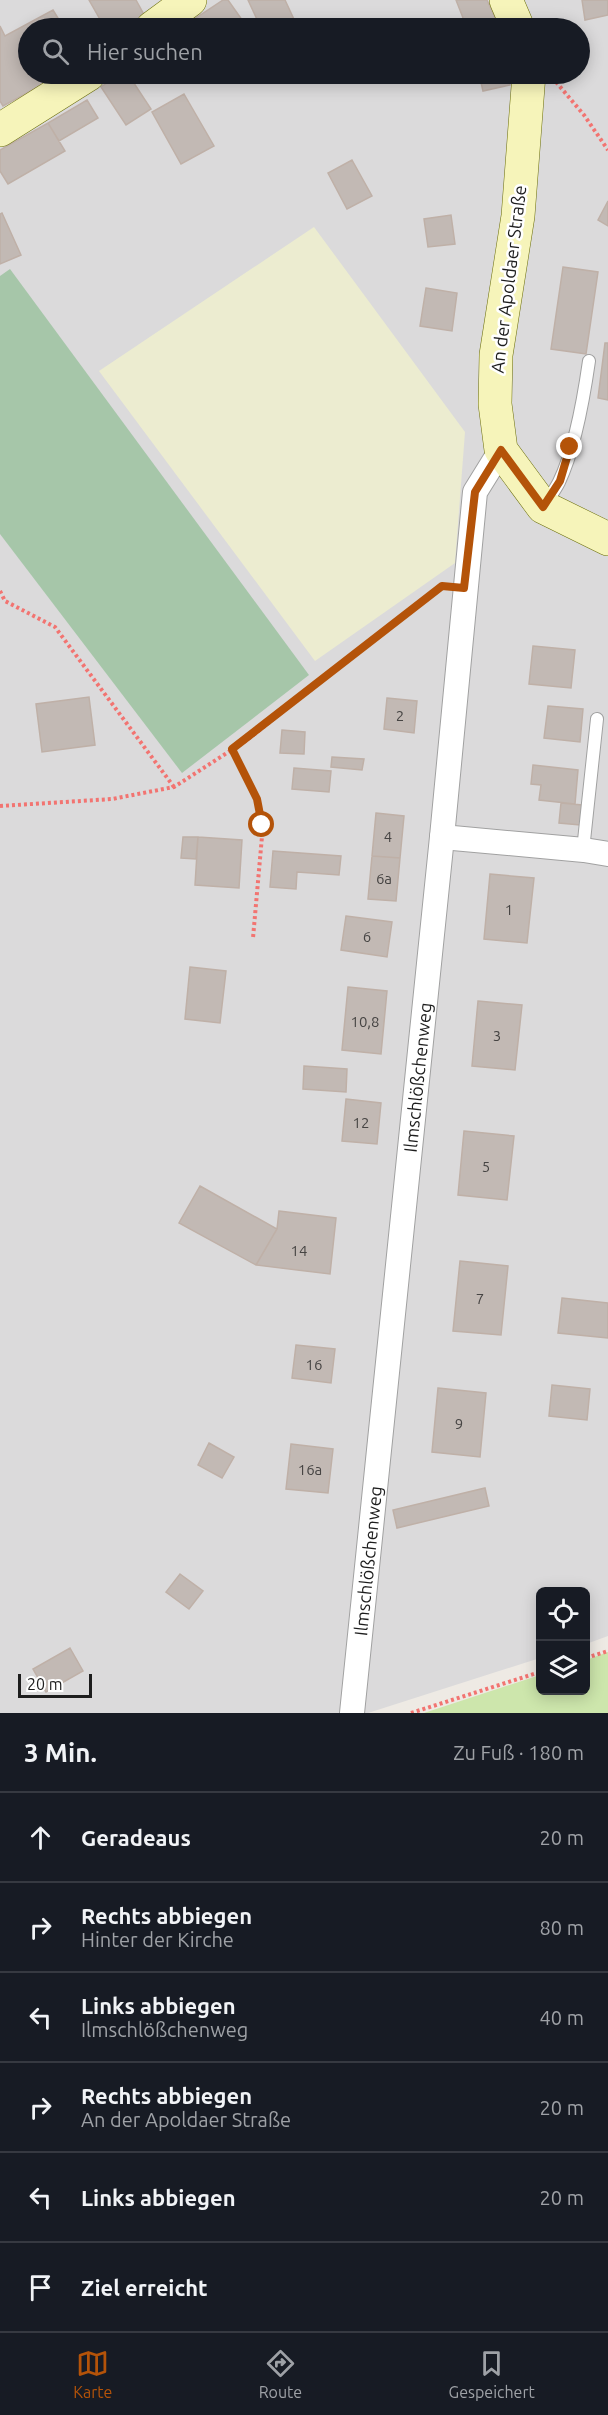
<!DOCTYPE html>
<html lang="de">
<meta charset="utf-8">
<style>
body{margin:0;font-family:Ubuntu,sans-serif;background:#242831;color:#f1f3f6}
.controls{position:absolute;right:18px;bottom:18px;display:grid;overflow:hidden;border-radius:9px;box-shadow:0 3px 15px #0003}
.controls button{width:54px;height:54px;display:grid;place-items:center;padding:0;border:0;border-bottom:2px solid #363941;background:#171b24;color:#f1f3f6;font:30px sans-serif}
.scale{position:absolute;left:18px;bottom:15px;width:74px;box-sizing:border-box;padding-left:6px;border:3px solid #1d1d1d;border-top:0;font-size:16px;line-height:21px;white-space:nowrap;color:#1d1d1d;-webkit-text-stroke:4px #fff;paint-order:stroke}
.stop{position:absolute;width:18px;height:18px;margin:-14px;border:4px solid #b45309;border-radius:50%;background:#fff}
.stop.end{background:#b45309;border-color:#fff;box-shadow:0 2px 6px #0008}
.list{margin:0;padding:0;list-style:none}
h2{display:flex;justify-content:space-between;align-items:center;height:78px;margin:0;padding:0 24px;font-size:26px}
h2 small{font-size:20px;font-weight:400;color:#9ea1a6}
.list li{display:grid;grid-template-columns:39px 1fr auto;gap:18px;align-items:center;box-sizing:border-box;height:90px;padding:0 24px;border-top:2px solid #363941}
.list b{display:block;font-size:22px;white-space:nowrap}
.list p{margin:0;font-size:20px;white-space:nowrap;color:#9ea1a6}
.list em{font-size:20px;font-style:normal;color:#9ea1a6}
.icon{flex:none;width:33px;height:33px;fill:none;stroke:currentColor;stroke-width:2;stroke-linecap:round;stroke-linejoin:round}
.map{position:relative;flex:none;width:608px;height:1713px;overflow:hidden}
.search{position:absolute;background:#171b24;box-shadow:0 3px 15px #0003;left:18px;right:18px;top:18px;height:66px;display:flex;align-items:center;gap:15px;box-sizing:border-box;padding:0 21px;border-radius:33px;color:#9ea1a6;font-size:22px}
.sheet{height:618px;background:#171b24}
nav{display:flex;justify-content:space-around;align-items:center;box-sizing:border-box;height:84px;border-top:2px solid #363941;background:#171b24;font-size:16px;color:#9ea1a6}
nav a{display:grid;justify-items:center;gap:3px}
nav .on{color:#b45309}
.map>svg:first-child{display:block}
.residential{fill:#dbdadb;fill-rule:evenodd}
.farmland{fill:#ececd0}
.grass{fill:#cde6ac}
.cemetery{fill:#a6c6a9}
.building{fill:#c2b9b4;stroke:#bfb0a7;stroke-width:1.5}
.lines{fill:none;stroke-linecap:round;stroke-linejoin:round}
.lane-casing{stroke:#a1a1a1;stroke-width:14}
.street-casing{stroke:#a1a1a1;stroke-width:26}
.secondary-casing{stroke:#6b6e0b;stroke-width:34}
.path{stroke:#f27471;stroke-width:4;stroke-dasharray:3 3;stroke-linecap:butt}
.lane{stroke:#fff;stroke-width:12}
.street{stroke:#fff;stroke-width:24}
.secondary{stroke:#f6f4ba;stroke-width:33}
.route{stroke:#b45309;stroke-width:8}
.labels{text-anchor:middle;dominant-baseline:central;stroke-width:5;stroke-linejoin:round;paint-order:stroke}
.number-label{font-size:15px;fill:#464443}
.street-label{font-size:18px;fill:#1d1d1d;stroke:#fff}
</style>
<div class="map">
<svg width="608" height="1713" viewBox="0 0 608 1713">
<rect width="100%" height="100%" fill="#eeeae4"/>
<!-- residential -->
<path class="residential" d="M 0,0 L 608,0 L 608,1636 L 586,1644 L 586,1592 L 540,1592 L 540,1658 L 368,1713 L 0,1713 ZM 28,28 L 580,28 L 580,74 L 28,74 Z"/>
<!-- farmland -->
<path class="farmland" d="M 314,227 L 465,432 L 455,563 L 315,661 L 99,371 Z"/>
<!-- grass -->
<path class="grass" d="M 608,1652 L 608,1713 L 424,1713 L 540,1675 L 540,1690 L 586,1690 L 586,1660 Z"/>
<!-- cemetery -->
<path class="cemetery" d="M 10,269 L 309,675 L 182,773 L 0,534 L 0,276 Z"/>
<!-- building -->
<path class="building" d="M 89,0 L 136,0 L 148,22 L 137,28 L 105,28 Z
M 223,0 L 228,0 L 245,24 L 238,28 L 195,28 L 190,22 Z
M 248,0 L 285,0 L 298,28 L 261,28 Z
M 456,0 L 487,0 L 496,20 L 475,28 L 467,28 Z
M 582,0 L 608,0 L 608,15 L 585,20 Z
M 53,10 L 64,28 L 28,28 L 28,74 L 62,74 L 3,106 L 0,101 L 0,26 L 5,36 Z
M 120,74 L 128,74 L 151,109 L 126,125 L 101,87 Z
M 152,74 L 173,74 L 159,83 Z
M 479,74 L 508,74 L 510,85 L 483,91 Z
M 184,94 L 214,146 L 181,164 L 152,112 Z
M 87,100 L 98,118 L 59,141 L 48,123 Z
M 48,123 L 65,151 L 8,184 L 0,171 L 0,150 Z
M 352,160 L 372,196 L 347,209 L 328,173 Z
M 608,201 L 608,226 L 598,220 Z
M 2,213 L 21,255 L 0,264 L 0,214 Z
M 451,215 L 455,244 L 428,247 L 424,219 Z
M 563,267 L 598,272 L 586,354 L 551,349 Z
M 426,288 L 457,293 L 452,331 L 420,326 Z
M 605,343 L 608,343 L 608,400 L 598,398 Z
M 533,646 L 575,650 L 571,688 L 529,684 Z
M 89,697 L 95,745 L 42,752 L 36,704 Z
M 387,698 L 417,701 L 414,733 L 384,729 Z
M 548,706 L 583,709 L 580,742 L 544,738 Z
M 282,730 L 305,732 L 304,754 L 280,753 Z
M 332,757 L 364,759 L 362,770 L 331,767 Z
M 533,765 L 578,770 L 575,804 L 539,800 L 541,785 L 531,784 Z
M 294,768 L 331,771 L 329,792 L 292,789 Z
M 561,803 L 582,805 L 580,825 L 559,823 Z
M 376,813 L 404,816 L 400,858 L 372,856 Z
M 183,837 L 198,837 L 196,859 L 181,858 Z
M 198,837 L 242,840 L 239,888 L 195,885 Z
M 273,851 L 341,856 L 339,875 L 297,872 L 296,889 L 270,887 Z
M 372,856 L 400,858 L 396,901 L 368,899 Z
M 490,874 L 534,878 L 527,943 L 484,939 Z
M 346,916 L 392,922 L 387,957 L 341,950 Z
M 190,967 L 226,971 L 220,1023 L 185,1019 Z
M 348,987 L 387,991 L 381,1054 L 342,1050 Z
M 478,1001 L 522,1005 L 515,1070 L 472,1066 Z
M 304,1066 L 347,1069 L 346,1092 L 303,1089 Z
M 346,1099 L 381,1103 L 377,1144 L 342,1141 Z
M 464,1131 L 514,1136 L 507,1200 L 458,1195 Z
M 200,1186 L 277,1229 L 256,1265 L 179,1223 Z
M 279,1211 L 336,1218 L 330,1274 L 256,1265 L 277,1229 Z
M 460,1261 L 508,1266 L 501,1335 L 453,1331 Z
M 562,1298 L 608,1303 L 608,1338 L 558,1333 Z
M 296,1345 L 335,1349 L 331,1383 L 292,1378 Z
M 552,1385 L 590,1389 L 587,1420 L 549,1416 Z
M 438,1388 L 486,1393 L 480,1457 L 432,1452 Z
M 209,1443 L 234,1457 L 222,1478 L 198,1465 Z
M 291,1444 L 333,1449 L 328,1493 L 286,1489 Z
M 485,1488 L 489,1506 L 397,1528 L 393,1510 Z
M 180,1574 L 203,1591 L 189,1609 L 166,1592 Z
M 70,1648 L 83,1671 L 46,1692 L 33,1669 Z"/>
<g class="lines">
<defs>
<path id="lane" d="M 544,506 C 549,498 555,490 559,482 C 574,451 584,396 589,361
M 583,850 L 597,719"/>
<g id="street">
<path d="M 442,837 L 584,850 L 608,854"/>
<path id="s1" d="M 352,1713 L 442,837 L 475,492 L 501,450"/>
</g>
<path id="secondary" d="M 506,0 L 518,28
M 152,28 L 190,0
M 529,74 L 518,216 L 496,355 L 495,404 L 501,450 L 543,507 L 608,539
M 0,130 L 89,74"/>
</defs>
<!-- lane casing -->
<use href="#lane" class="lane-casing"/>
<!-- street casing -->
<use href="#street" class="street-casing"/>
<!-- secondary casing -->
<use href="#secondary" class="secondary-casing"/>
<!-- path -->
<path class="path" d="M 556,82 L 584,115 L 608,150
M 0,591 L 5,601 L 55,627 L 174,787
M 232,749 L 257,799 L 263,825 L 253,938
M 0,806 L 112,799 L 174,787 L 247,740 L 441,587
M 586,1658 L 608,1651
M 411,1713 L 540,1672"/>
<!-- lane -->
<use href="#lane" class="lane"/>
<!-- street -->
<use href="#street" class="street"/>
<!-- secondary -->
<use href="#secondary" class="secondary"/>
</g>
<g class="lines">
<!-- route -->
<path class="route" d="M 262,825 L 257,799 L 232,749 L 442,586 L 464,588 L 475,492 L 501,450 L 543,507 L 560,481 L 570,447"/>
</g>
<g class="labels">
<!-- number labels -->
<g class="number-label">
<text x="400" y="715">2</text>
<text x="388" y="836">4</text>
<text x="384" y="878">6a</text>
<text x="509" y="909">1</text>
<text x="367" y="936">6</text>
<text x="365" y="1021">10,8</text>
<text x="497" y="1035">3</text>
<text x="361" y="1122">12</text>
<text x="486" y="1166">5</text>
<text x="299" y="1250">14</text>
<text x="480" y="1298">7</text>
<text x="314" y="1364">16</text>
<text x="459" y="1423">9</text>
<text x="310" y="1469">16a</text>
</g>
<!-- street labels -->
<g class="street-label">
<text transform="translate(508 279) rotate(-83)">An der Apoldaer Straße</text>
<text stroke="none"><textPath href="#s1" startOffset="639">Ilmschlößchenweg</textPath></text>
<text stroke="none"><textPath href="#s1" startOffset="153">Ilmschlößchenweg</textPath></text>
</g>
</g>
</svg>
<div class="controls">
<button><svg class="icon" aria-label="locate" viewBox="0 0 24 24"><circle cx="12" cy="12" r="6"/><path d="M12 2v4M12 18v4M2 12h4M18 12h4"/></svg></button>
<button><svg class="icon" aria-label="layers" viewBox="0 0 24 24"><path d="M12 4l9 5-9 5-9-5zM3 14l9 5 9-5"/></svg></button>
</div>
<div class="scale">20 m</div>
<div class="stop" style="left:262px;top:825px"></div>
<div class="stop end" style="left:570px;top:447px"></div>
<div class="search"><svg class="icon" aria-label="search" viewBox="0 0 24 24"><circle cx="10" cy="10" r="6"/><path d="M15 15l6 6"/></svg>Hier suchen</div>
</div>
<section class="sheet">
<h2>3 Min.<small>Zu Fuß · 180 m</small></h2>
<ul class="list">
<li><svg class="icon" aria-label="ahead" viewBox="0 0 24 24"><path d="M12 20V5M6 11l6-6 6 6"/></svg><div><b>Geradeaus</b></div><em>20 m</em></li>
<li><svg class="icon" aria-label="right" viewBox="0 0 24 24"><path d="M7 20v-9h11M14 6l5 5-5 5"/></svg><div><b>Rechts abbiegen</b><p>Hinter der Kirche</p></div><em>80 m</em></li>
<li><svg class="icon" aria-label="left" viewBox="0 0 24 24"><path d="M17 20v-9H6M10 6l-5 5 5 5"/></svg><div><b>Links abbiegen</b><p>Ilmschlößchenweg</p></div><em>40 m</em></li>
<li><svg class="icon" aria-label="right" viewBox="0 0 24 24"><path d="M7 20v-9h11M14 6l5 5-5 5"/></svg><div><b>Rechts abbiegen</b><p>An der Apoldaer Straße</p></div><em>20 m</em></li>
<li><svg class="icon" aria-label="left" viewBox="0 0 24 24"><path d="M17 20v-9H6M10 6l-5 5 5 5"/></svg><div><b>Links abbiegen</b></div><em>20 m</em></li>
<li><svg class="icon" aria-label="arrive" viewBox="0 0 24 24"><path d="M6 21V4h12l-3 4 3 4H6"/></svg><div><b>Ziel erreicht</b></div></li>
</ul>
</section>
<nav>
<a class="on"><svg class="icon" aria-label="map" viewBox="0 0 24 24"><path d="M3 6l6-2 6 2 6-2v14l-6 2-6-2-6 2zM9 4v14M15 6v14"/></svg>Karte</a>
<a><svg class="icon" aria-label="directions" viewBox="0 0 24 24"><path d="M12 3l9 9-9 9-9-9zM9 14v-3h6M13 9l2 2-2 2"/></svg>Route</a>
<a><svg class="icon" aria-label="saved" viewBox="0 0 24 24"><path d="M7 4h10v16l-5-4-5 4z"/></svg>Gespeichert</a>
</nav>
